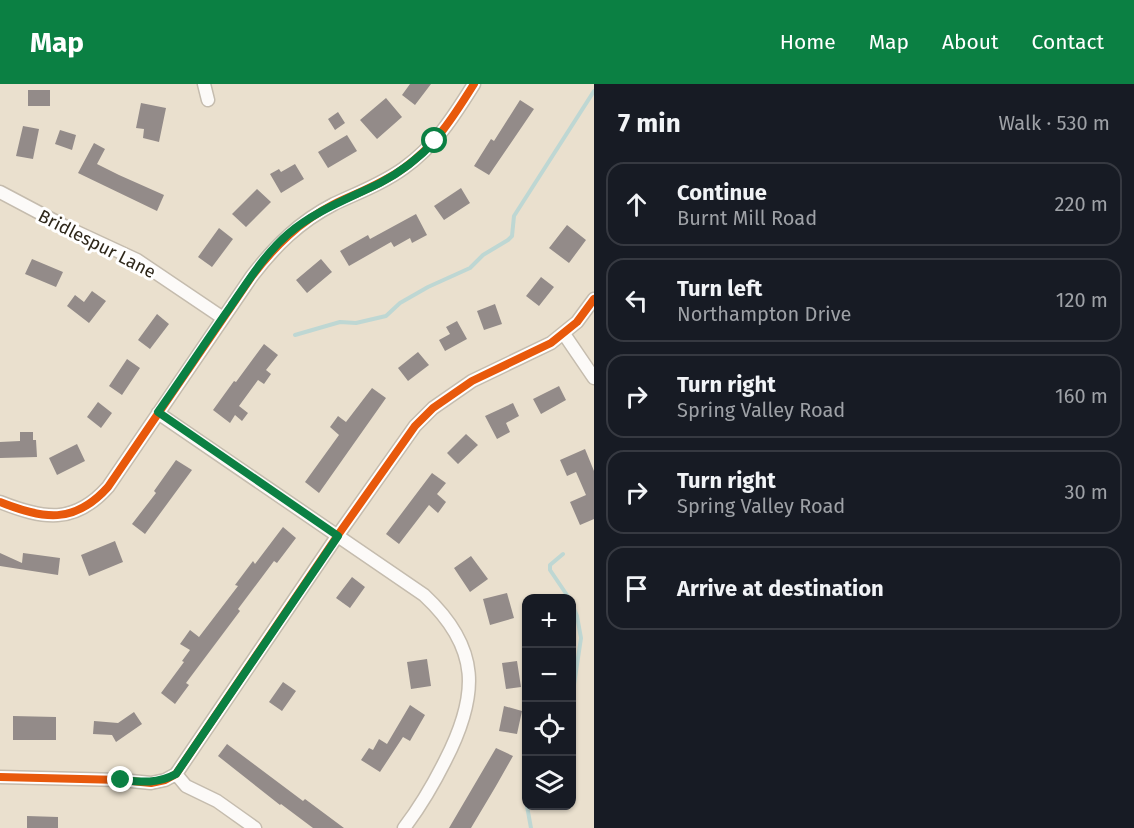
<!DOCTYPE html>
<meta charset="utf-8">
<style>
body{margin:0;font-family:"Fira Sans",sans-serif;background:#242831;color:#f1f3f6}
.controls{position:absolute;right:18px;bottom:18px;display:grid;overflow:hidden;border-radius:12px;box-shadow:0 2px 4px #0004}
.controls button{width:54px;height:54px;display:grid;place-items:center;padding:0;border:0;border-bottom:2px solid #363941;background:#171b24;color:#f1f3f6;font:30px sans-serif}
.stop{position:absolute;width:18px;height:18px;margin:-14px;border:4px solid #0b8043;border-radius:50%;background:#fff}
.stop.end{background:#0b8043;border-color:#fff;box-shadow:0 2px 6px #0008}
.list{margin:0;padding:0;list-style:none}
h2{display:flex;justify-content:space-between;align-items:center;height:78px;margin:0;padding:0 24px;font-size:26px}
h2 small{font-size:20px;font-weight:400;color:#9ea1a6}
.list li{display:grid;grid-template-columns:39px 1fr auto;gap:18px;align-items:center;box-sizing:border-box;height:84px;margin:0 12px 12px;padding:0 12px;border:2px solid #363941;border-radius:18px}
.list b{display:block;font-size:22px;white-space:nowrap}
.list p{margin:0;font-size:20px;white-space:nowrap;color:#9ea1a6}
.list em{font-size:20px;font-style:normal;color:#9ea1a6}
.icon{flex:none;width:33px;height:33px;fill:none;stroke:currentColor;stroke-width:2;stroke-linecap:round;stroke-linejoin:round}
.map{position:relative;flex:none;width:594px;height:744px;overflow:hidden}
header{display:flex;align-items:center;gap:36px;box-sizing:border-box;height:84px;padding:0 30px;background:#0b8043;color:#fff}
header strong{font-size:28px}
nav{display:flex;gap:33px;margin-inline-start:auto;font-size:21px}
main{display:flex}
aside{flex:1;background:#171b24}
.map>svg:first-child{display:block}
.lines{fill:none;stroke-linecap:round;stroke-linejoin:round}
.stream{stroke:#bed7d3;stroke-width:4}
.building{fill:#938b89}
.minor-casing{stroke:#c5bcae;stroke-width:15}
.minor{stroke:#fcfaf8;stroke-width:12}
.cycleway-casing{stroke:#fff;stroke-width:11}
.cycleway{stroke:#e8590c;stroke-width:8}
.route{stroke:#0b8043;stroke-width:8}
.labels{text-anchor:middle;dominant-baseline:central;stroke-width:6;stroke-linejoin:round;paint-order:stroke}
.street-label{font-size:18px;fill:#2e271a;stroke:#fff}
</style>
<header>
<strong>Map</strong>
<nav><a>Home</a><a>Map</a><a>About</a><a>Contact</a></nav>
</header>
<main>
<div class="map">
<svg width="594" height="744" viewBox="0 0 594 744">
<rect width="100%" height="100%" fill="#eae0ce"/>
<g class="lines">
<!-- stream -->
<path class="stream" d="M 295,251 L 340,238 L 356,239 L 386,232 L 400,219 L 428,203 L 470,184 L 483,171 L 508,156 L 512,152 L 514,132 L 594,7
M 563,470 L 550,481 L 550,486 L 569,514
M 572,520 L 577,532 L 581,554 L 572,614
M 527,722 L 531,744"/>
</g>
<!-- building -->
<path class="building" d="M 410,0 L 431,0 L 415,21 L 402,11 Z
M 28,6 L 50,6 L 50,22 L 28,22 Z
M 386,14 L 402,33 L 377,55 L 360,36 Z
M 520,16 L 534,25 L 489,91 L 474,82 L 491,55 L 494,57 Z
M 141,19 L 166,24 L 159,58 L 143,54 L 144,45 L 136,44 Z
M 338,28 L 345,39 L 335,46 L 328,35 Z
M 23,42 L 39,45 L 33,75 L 16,72 Z
M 60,46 L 76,51 L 72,66 L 55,60 Z
M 347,51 L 357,67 L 328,84 L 318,68 Z
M 94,59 L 105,65 L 97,80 L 119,91 L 164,111 L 157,127 L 78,89 Z
M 295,80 L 304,95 L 281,109 L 270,90 L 279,85 L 281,88 Z
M 461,104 L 470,119 L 444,136 L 434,122 Z
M 257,105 L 271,118 L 246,143 L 232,130 Z
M 416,130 L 427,151 L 412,159 L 410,154 L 394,163 L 391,158 L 349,182 L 340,167 L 368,151 L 370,155 Z
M 567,141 L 586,156 L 569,179 L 549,164 Z
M 219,144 L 233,155 L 212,183 L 198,173 Z
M 32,175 L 63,188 L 56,203 L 25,190 Z
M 321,175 L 332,188 L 307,209 L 296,196 Z
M 541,193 L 554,203 L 539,222 L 526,212 Z
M 92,207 L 106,217 L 89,239 L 67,222 L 75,211 L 84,218 Z
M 495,220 L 502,240 L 484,246 L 477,227 Z
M 157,230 L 169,240 L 150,265 L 138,256 Z
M 457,237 L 467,255 L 445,267 L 439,256 L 450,250 L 446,243 Z
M 264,260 L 278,271 L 266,286 L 271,290 L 264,300 L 258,296 L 239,322 L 248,329 L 242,337 L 235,331 L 230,339 L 213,326 L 234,297 L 236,298 Z
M 418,268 L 429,281 L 408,297 L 398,284 Z
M 127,275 L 140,284 L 122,311 L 109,302 Z
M 559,302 L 566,316 L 541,330 L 533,315 Z
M 372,304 L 386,314 L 319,409 L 305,398 L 339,351 L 330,343 L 338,332 L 346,338 Z
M 98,318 L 112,329 L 101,344 L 87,333 Z
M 513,319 L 519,332 L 506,339 L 510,348 L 497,355 L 485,332 Z
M 20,348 L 33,348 L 33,356 L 36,356 L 37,373 L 0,374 L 0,358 L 20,357 Z
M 466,350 L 478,361 L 458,380 L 447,369 Z
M 77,360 L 85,377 L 57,391 L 49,374 Z
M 585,365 L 594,387 L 594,435 L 580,441 L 570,418 L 586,411 L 576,388 L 567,392 L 560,376 Z
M 176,376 L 192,386 L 145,450 L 132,440 L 156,409 L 154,407 Z
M 432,389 L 446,399 L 437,410 L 446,418 L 438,429 L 429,421 L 399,460 L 386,450 Z
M 283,443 L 296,454 L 277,479 L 274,477 L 238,525 L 240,527 L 186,599 L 189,601 L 175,620 L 161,609 L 184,578 L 182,577 L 190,566 L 180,560 L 190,546 L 199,553 L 238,502 L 235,501 L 253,477 L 255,480 Z
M 115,457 L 123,478 L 89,492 L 81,471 Z
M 0,469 L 22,479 L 23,469 L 60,474 L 58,491 L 0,482 Z
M 471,472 L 488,495 L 470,508 L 454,484 Z
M 352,493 L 365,503 L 350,524 L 336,514 Z
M 507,509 L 514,534 L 490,541 L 483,515 Z
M 427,575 L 431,602 L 411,605 L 407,578 Z
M 517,577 L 521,603 L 506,605 L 502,579 Z
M 283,598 L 296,607 L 282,627 L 269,618 Z
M 410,621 L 425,631 L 410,657 L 403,653 L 380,688 L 361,676 L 369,664 L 373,666 L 379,655 L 387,660 Z
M 504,622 L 522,627 L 517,650 L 499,647 Z
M 134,628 L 142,640 L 116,658 L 112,651 L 93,650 L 94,637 L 118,639 Z
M 13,632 L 56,633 L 56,656 L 13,656 Z
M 227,660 L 303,717 L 305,715 L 344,744 L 313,744 L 281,720 L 280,721 L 218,672 Z
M 496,664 L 513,672 L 496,702 L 471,744 L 449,744 Z
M 27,732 L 58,733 L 58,744 L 27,744 Z"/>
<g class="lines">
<defs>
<path id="minor" d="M 204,0 L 208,16
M 0,108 L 68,144 L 137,176 L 223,234
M 564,250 L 594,294
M 158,329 L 424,511 C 481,564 479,611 445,677 C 433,701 420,723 404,744
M 0,418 C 43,435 74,441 108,403 L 252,192 C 275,162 299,138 334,120 C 357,109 382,100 404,84 C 435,62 454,32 474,0
M 176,690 L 186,702 L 217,717 L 255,744
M 0,693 L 121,696 L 151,699 L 165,696 L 176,690 L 338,451 L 415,342 L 433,324 L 472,297 L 551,259 L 577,238 L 594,215"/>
</defs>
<!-- minor casing -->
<use href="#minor" class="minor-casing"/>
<!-- minor -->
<use href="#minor" class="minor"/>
<defs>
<path id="cycleway" d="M 0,418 C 43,435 74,441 108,403 L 252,192 C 275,162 299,138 334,120 C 357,109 382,100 404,84 C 435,62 454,32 474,0
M 0,693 L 121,696 L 151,699 L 165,696 L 176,690 L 338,451 L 415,342 L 433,324 L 472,297 L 551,259 L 577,238 L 594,215"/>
</defs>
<!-- cycleway casing -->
<use href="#cycleway" class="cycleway-casing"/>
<!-- cycleway -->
<use href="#cycleway" class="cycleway"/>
</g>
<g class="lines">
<!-- route -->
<path class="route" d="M 121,696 C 141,698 157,700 176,690 L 338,452 L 158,328 C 183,293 206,257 231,222 C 248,197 265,170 288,150 C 315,127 348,115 380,99 C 401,88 419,74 435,57"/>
</g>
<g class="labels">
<!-- street labels -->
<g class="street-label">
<text transform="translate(97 160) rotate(27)">Bridlespur Lane</text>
</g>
</g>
</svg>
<div class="controls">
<button>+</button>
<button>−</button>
<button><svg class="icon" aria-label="locate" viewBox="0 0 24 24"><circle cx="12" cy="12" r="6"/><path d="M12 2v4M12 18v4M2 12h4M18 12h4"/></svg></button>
<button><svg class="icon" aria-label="layers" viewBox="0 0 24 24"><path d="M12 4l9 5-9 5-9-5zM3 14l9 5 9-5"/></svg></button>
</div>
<div class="stop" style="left:435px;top:57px"></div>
<div class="stop end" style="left:121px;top:696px"></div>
</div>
<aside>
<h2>7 min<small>Walk · 530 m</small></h2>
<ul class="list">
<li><svg class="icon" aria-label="ahead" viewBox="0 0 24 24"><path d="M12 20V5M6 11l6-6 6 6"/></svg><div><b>Continue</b><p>Burnt Mill Road</p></div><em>220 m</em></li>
<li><svg class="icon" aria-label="left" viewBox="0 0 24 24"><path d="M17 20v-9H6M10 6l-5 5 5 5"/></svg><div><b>Turn left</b><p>Northampton Drive</p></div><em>120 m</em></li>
<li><svg class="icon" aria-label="right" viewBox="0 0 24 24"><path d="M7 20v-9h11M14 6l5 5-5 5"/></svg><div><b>Turn right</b><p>Spring Valley Road</p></div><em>160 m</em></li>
<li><svg class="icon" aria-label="right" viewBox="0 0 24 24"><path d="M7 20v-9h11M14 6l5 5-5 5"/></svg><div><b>Turn right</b><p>Spring Valley Road</p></div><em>30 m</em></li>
<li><svg class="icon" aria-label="arrive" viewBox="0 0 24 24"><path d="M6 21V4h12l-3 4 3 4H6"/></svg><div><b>Arrive at destination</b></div></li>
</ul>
</aside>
</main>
